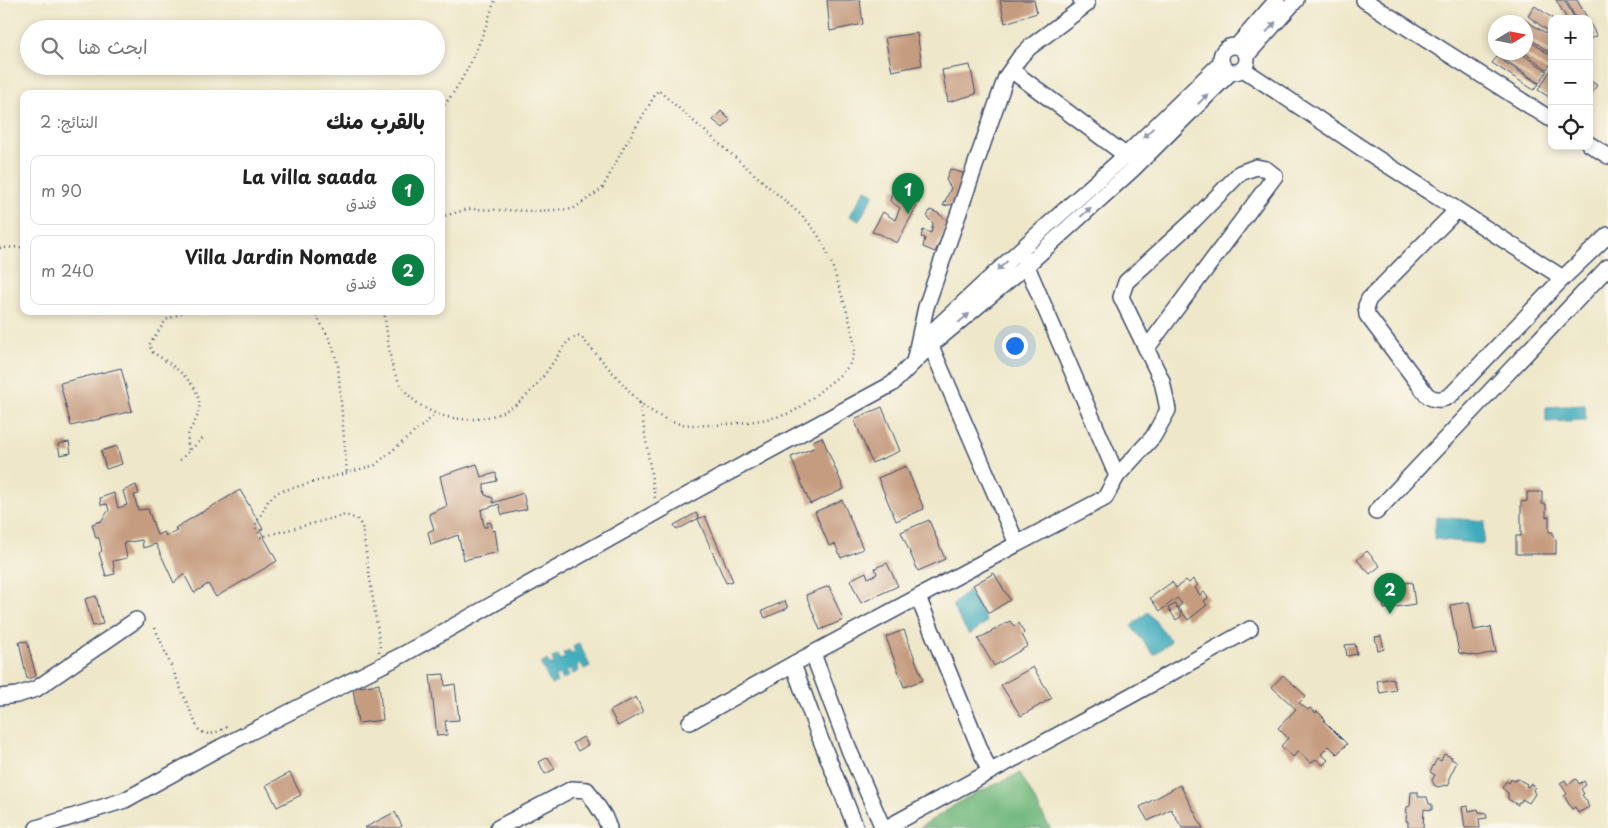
<!DOCTYPE html>
<html lang="ar">
<meta charset="utf-8">
<style>
body{margin:0;font-family:"Playpen Sans","Playpen Sans Arabic",sans-serif;background:#f2f2f2;color:#222;direction:rtl}
.controls{position:absolute;right:15px;top:15px;display:grid;overflow:hidden;border-radius:10px;box-shadow:0 2px 8px #0003}
.controls button{width:45px;height:45px;display:grid;place-items:center;padding:0;border:0;border-bottom:1px solid #e0e0e0;background:#fff;color:#222;font:25px sans-serif}
.compass{position:absolute;left:1488px;top:15px;width:45px;height:45px;border-radius:50%;background:#fff;box-shadow:0 2px 8px #0003;rotate:80deg}
.you{position:absolute;left:1014px;top:345px;width:18px;height:18px;margin:-12px;border:4px solid #fff;border-radius:50%;background:#1a73e8;box-shadow:0 0 0 8px #1a73e833}
.badge{display:grid;place-items:center;width:32px;height:32px;border-radius:50%;background:#0b8043;color:#fff;font-size:16px;font-weight:700}
.pin{position:absolute;translate:-50% -41px;filter:drop-shadow(0 1px 2px #0008)}
.pin::after{content:'';position:absolute;top:26px;width:18px;height:15px;background:inherit;clip-path:polygon(0 0,100% 0,50% 100%)}
.list{margin:0;padding:0;list-style:none}
h2{display:flex;justify-content:space-between;align-items:center;height:65px;margin:0;padding:0 20px;font-size:21px}
h2 small{font-size:16px;font-weight:400;color:#767676}
.list li{display:grid;grid-template-columns:32px 1fr auto;gap:15px;align-items:center;box-sizing:border-box;height:70px;margin:0 10px 10px;padding:0 10px;border:1px solid #e0e0e0;border-radius:10px}
.list b{display:block;font-size:19px;white-space:nowrap}
.list p{margin:0;font-size:16px;white-space:nowrap;color:#767676}
.list em{font-size:16px;font-style:normal;color:#767676}
.icon{flex:none;width:28px;height:28px;fill:none;stroke:currentColor;stroke-width:2;stroke-linecap:round;stroke-linejoin:round}
.map{position:relative;flex:none;width:1608px;height:828px;overflow:hidden;direction:ltr}
.search{position:absolute;background:#fff;box-shadow:0 2px 8px #0003;left:20px;top:20px;width:425px;height:55px;display:flex;align-items:center;gap:12px;box-sizing:border-box;padding:0 18px;border-radius:28px;color:#767676;font-size:19px}
.panel{position:absolute;background:#fff;box-shadow:0 2px 8px #0003;left:20px;top:90px;width:425px;height:225px;border-radius:10px;direction:rtl}
.map>svg:first-child{display:block}
.forest{fill:#72b87e;stroke:#46746e}
.water{fill:#3eabbc;stroke:#2c6d8d}
.building{fill:#c69c80}
.lines{fill:none;stroke-linecap:round;stroke-linejoin:round}
.minor-casing{stroke:#3b4b6e;stroke-width:18}
.path{stroke:#3b4b6e;stroke-width:2.5;stroke-dasharray:1 4;stroke-linecap:butt}
.minor{stroke:#fff;stroke-width:15}
.oneway{fill:#8d97ae}
</style>
<div class="map">
<svg width="1608" height="828" viewBox="0 0 1608 828">
<rect width="100%" height="100%" fill="#fbf7ec"/>
<filter id="ink" filterUnits="userSpaceOnUse"><feTurbulence type="fractalNoise" baseFrequency=".02" numOctaves="2"/><feDisplacementMap in="SourceGraphic" scale="10" xChannelSelector="R" yChannelSelector="G"/><feConvolveMatrix kernelMatrix="1 2 1 2 8 2 1 2 1" color-interpolation-filters="sRGB"/></filter>
<filter id="wash" filterUnits="userSpaceOnUse"><feTurbulence type="fractalNoise" baseFrequency=".0096" numOctaves="4" result="noise"/><feDisplacementMap in="SourceGraphic" scale="20" xChannelSelector="R" yChannelSelector="G"/><feGaussianBlur stdDeviation="1.12" result="paint"/><feColorMatrix in="noise" values="0 0 0 0 0 0 0 0 0 0 0 0 0 0 0 0 0 1.4 0 .05"/><feComposite in="paint" operator="in"/></filter>
<g filter="url(#wash)">
<rect width="100%" height="100%" fill="#eee7c9"/>
<!-- forest -->
<path class="forest" d="M 1020,773 L 1050,828 L 919,828 L 966,798 Z"/>
<!-- water -->
<path class="water" d="M 865,189 L 874,194 L 859,221 L 850,216 Z
M 1585,405 L 1586,420 L 1546,422 L 1546,407 Z
M 1436,517 L 1485,521 L 1483,544 L 1434,539 Z
M 968,590 L 987,622 L 969,635 L 952,606 Z
M 1148,612 L 1171,641 L 1154,655 L 1131,626 Z
M 579,643 L 590,666 L 584,669 L 581,664 L 577,666 L 579,671 L 573,674 L 570,669 L 566,671 L 569,676 L 562,680 L 559,674 L 555,676 L 557,682 L 551,685 L 541,664 L 547,660 L 550,665 L 554,663 L 552,658 L 558,655 L 560,660 L 565,658 L 563,653 L 569,650 L 571,654 L 575,652 L 573,647 Z"/>
<g id="blocks">
<!-- building -->
<path class="building" d="M 827,0 L 860,0 L 863,24 L 830,31 Z
M 1000,0 L 1034,0 L 1037,13 L 1005,23 Z
M 1556,0 L 1564,0 L 1575,19 L 1567,19 Z
M 1566,0 L 1577,0 L 1588,19 L 1576,19 Z
M 1535,6 L 1552,18 L 1552,34 L 1528,16 Z
M 1522,18 L 1552,37 L 1552,54 L 1526,36 L 1526,22 L 1519,22 Z
M 1589,22 L 1597,36 L 1589,39 Z
M 917,33 L 922,65 L 892,71 L 885,38 Z
M 1526,39 L 1552,56 L 1552,62 L 1547,69 L 1523,52 L 1526,52 Z
M 1500,52 L 1519,52 L 1547,71 L 1539,83 L 1498,55 Z
M 1497,57 L 1539,84 L 1534,90 L 1492,63 Z
M 970,65 L 976,94 L 948,102 L 942,70 Z
M 1552,68 L 1552,99 L 1538,90 Z
M 1589,80 L 1597,85 L 1589,98 Z
M 721,111 L 730,120 L 723,128 L 713,120 Z
M 950,169 L 965,174 L 954,204 L 943,206 L 951,188 L 946,180 Z
M 893,188 L 919,202 L 897,243 L 880,234 L 872,232 L 883,212 L 895,220 L 900,208 L 890,201 Z
M 930,210 L 938,213 L 949,222 L 935,252 L 923,247 L 925,238 L 921,237 L 923,230 L 931,233 L 933,223 L 927,217 Z
M 121,368 L 132,411 L 71,426 L 60,383 Z
M 882,407 L 900,451 L 872,463 L 854,419 Z
M 822,437 L 844,489 L 810,504 L 791,457 L 816,447 L 813,441 Z
M 69,442 L 71,453 L 60,455 L 58,444 Z
M 117,446 L 122,464 L 106,469 L 101,451 Z
M 477,464 L 481,477 L 496,473 L 497,481 L 484,484 L 484,488 L 485,495 L 493,498 L 493,503 L 523,493 L 527,509 L 502,515 L 499,504 L 481,510 L 484,527 L 487,527 L 487,522 L 491,523 L 493,532 L 495,530 L 498,552 L 464,560 L 458,535 L 431,545 L 428,532 L 434,529 L 429,514 L 447,506 L 440,476 Z
M 906,466 L 924,509 L 896,521 L 878,478 Z
M 136,485 L 139,494 L 134,495 L 138,510 L 148,509 L 157,535 L 164,532 L 166,536 L 177,531 L 175,528 L 240,490 L 263,529 L 260,530 L 277,561 L 216,597 L 208,584 L 194,593 L 184,574 L 174,583 L 156,544 L 143,548 L 142,540 L 124,543 L 127,558 L 113,561 L 115,574 L 106,576 L 99,553 L 102,551 L 99,538 L 96,538 L 92,524 L 101,521 L 109,510 L 107,504 L 101,505 L 100,498 L 114,493 L 118,508 L 127,505 L 123,491 Z
M 1527,492 L 1542,492 L 1542,504 L 1546,504 L 1546,517 L 1549,516 L 1549,532 L 1553,532 L 1553,536 L 1556,539 L 1556,554 L 1516,554 L 1516,536 L 1521,536 L 1521,502 L 1527,501 Z
M 842,500 L 863,549 L 841,558 L 835,544 L 829,546 L 815,512 Z
M 696,513 L 699,518 L 677,530 L 674,525 Z
M 705,516 L 733,581 L 726,583 L 698,519 Z
M 929,520 L 945,559 L 918,571 L 901,532 Z
M 1367,551 L 1380,566 L 1370,574 L 1357,560 Z
M 887,563 L 898,586 L 861,603 L 850,580 L 866,572 L 868,578 L 877,574 L 875,568 Z
M 994,573 L 1010,600 L 989,613 L 973,585 Z
M 1193,579 L 1198,585 L 1195,588 L 1200,595 L 1204,592 L 1208,598 L 1204,601 L 1207,605 L 1188,620 L 1178,607 L 1182,604 L 1177,598 L 1160,611 L 1150,598 L 1172,582 L 1176,588 L 1186,580 L 1189,583 Z
M 1412,582 L 1415,604 L 1384,609 L 1381,586 Z
M 829,586 L 843,620 L 820,630 L 806,595 Z
M 96,596 L 103,624 L 93,626 L 85,599 Z
M 785,601 L 788,608 L 765,618 L 762,611 Z
M 1469,602 L 1474,630 L 1491,627 L 1496,652 L 1476,656 L 1459,653 L 1450,605 Z
M 1175,604 L 1182,616 L 1176,620 L 1168,608 Z
M 1010,621 L 1014,626 L 1019,623 L 1024,633 L 1022,635 L 1028,646 L 994,666 L 978,639 Z
M 904,630 L 923,680 L 904,687 L 886,637 Z
M 1381,636 L 1384,649 L 1378,651 L 1375,637 Z
M 27,641 L 36,676 L 27,679 L 19,642 Z
M 1355,644 L 1357,654 L 1347,656 L 1345,645 Z
M 1033,667 L 1052,698 L 1021,716 L 1001,685 Z
M 444,674 L 445,686 L 455,684 L 459,720 L 445,721 L 447,735 L 437,736 L 430,675 Z
M 1283,675 L 1306,696 L 1299,703 L 1308,710 L 1310,708 L 1316,713 L 1317,711 L 1325,719 L 1324,721 L 1347,744 L 1337,754 L 1329,746 L 1321,754 L 1328,760 L 1323,765 L 1316,759 L 1311,763 L 1298,751 L 1293,757 L 1281,746 L 1288,738 L 1278,728 L 1296,709 L 1272,687 Z
M 1393,678 L 1396,690 L 1380,693 L 1377,681 Z
M 379,684 L 383,720 L 358,723 L 353,688 Z
M 636,697 L 643,712 L 618,726 L 610,711 Z
M 583,737 L 588,745 L 578,751 L 573,743 Z
M 1444,754 L 1452,757 L 1451,759 L 1457,762 L 1449,778 L 1450,782 L 1448,786 L 1445,785 L 1438,787 L 1434,785 L 1432,780 L 1435,775 L 1430,772 L 1437,759 L 1441,761 Z
M 548,757 L 555,769 L 545,774 L 539,762 Z
M 290,773 L 301,795 L 277,807 L 266,785 Z
M 1511,779 L 1514,781 L 1518,779 L 1527,784 L 1526,786 L 1528,787 L 1530,784 L 1535,787 L 1533,790 L 1535,794 L 1529,803 L 1522,799 L 1521,802 L 1518,802 L 1518,805 L 1508,799 L 1508,793 L 1502,788 L 1506,781 L 1509,783 Z
M 1576,779 L 1579,784 L 1584,781 L 1586,785 L 1581,789 L 1584,794 L 1582,795 L 1588,803 L 1587,803 L 1589,807 L 1578,813 L 1575,807 L 1572,809 L 1564,796 L 1567,794 L 1560,783 L 1565,780 L 1568,785 Z
M 1180,785 L 1203,828 L 1182,828 L 1171,809 L 1148,821 L 1140,807 Z
M 1411,792 L 1418,792 L 1418,797 L 1427,797 L 1429,804 L 1432,804 L 1432,810 L 1424,809 L 1423,828 L 1408,828 L 1408,821 L 1406,821 L 1407,807 L 1410,806 Z
M 1468,806 L 1469,811 L 1478,809 L 1479,812 L 1486,813 L 1487,818 L 1479,819 L 1480,828 L 1465,828 L 1462,807 Z
M 395,812 L 402,826 L 398,828 L 364,828 Z"/>
</g>
</g>
<g filter="url(#ink)">
<use href="#blocks" fill-opacity="0" stroke="#3b4b6e" stroke-width="1"/>
<g class="lines">
<defs>
<path id="minor" d="M 1364,0 L 1552,120
M1221 59a13 13 0 1 1 26 0a13 13 0 1 1-26 0Z
M 1237,46 L 1277,0
M 1247,55 L 1296,0
M 1243,69 L 1372,155 L 1563,278
M 1011,70 L 1132,160
M 1589,144 L 1608,156
M 1457,210 L 1369,299 L 1366,306 L 1367,315 L 1427,395 C 1436,402 1445,400 1453,393 L 1563,278 L 1608,235
M 1020,250 L 1117,476 L 1153,437 L 1168,410 L 1162,381 L 1121,297 L 1126,282 L 1194,220 L 1240,173 L 1256,167 L 1266,169 L 1275,176 L 1147,348
M 927,337 L 1017,544 L 1105,498 L 1117,476
M 919,340 L 926,336 L 935,329 L 1020,250 L 1125,156 L 1221,63
M 914,362 L 930,346 L 1027,265 L 1132,170 L 1231,72
M 1376,512 L 1608,267
M 918,597 L 989,771
M 813,654 L 850,752 L 883,828
M 793,664 L 818,733 L 856,828
M 0,697 L 17,695 L 36,689 L 136,620
M 690,722 L 793,664 L 1017,544
M 37,828 L 125,800 L 221,747 L 404,654 L 693,492 L 892,384 L 914,362 L 926,307 L 1006,77 L 1020,57 L 1030,47 L 1087,4 L 1081,0
M 498,828 L 572,789 L 587,790 L 604,816 L 609,828
M 886,828 L 1130,696 L 1250,629"/>
</defs>
<!-- minor casing -->
<use href="#minor" class="minor-casing"/>
<!-- path -->
<path class="path" d="M 441,109 C 468,77 482,38 495,0
M 0,248 L 24,247
M 186,311 L 166,320 L 149,345 L 152,352 C 170,363 204,385 199,410 C 195,430 184,426 189,451
M 314,311 L 332,344 L 338,366 L 347,474
M 384,311 C 387,329 389,364 397,378 C 419,423 481,431 518,403 C 538,388 554,360 568,341 L 577,336 L 581,337 L 640,403 C 651,411 662,419 676,423 C 699,429 770,422 792,412 C 804,406 815,395 825,387 C 837,377 851,369 854,353 C 857,335 837,282 831,262 C 824,243 815,228 801,215 L 658,90 L 623,149 L 602,189 L 573,209 L 534,211 L 468,209 L 441,217
M 640,403 L 655,498
M 180,460 L 205,436
M 155,628 L 198,729 C 208,739 218,731 229,726
M 379,652 L 380,646 L 362,526 L 357,519 L 345,515 L 261,537 L 255,526 L 268,501 L 278,492 L 375,465 L 436,414"/>
<!-- minor -->
<use href="#minor" class="minor"/>
</g>
<!-- one-way arrows -->
<defs><path id="oneway-solid" d="M-6-.8H1V-3.2L6.5 0L1 3.2V.8H-6Z" transform="scale(1.25)"/></defs>
<g class="oneway">
<use href="#oneway-solid" transform="translate(1271 27) rotate(-48)"/>
<use href="#oneway-solid" transform="translate(1203 99) rotate(-45)"/>
<use href="#oneway-solid" transform="translate(1148 133) rotate(136)"/>
<use href="#oneway-solid" transform="translate(1086 212) rotate(-42)"/>
<use href="#oneway-solid" transform="translate(1002 266) rotate(137)"/>
<use href="#oneway-solid" transform="translate(964 318) rotate(-40)"/>
</g>
</g>
</svg>
<div class="controls">
<button>+</button>
<button>−</button>
<button><svg class="icon" aria-label="locate" viewBox="0 0 24 24"><circle cx="12" cy="12" r="6"/><path d="M12 2v4M12 18v4M2 12h4M18 12h4"/></svg></button>
</div>
<svg class="compass" viewBox="-18 -18 36 36"><path d="M0-13l5 13h-10z" fill="#e53935"/><path d="M0 13l5-13h-10z" fill="#767676"/></svg>
<div class="you"></div>
<div class="pin badge" style="left:908px;top:214px">1</div>
<div class="pin badge" style="left:1390px;top:614px">2</div>
<div class="search"><svg class="icon" aria-label="search" viewBox="0 0 24 24"><circle cx="10" cy="10" r="6"/><path d="M15 15l6 6"/></svg>ابحث هنا</div>
<section class="panel">
<h2>بالقرب منك<small>النتائج: 2</small></h2>
<ul class="list">
<li><span class="badge">1</span><div><b>La villa saada</b><p>فندق</p></div><em>90 m</em></li>
<li><span class="badge">2</span><div><b>Villa Jardin Nomade</b><p>فندق</p></div><em>240 m</em></li>
</ul>
</section>
</div>
